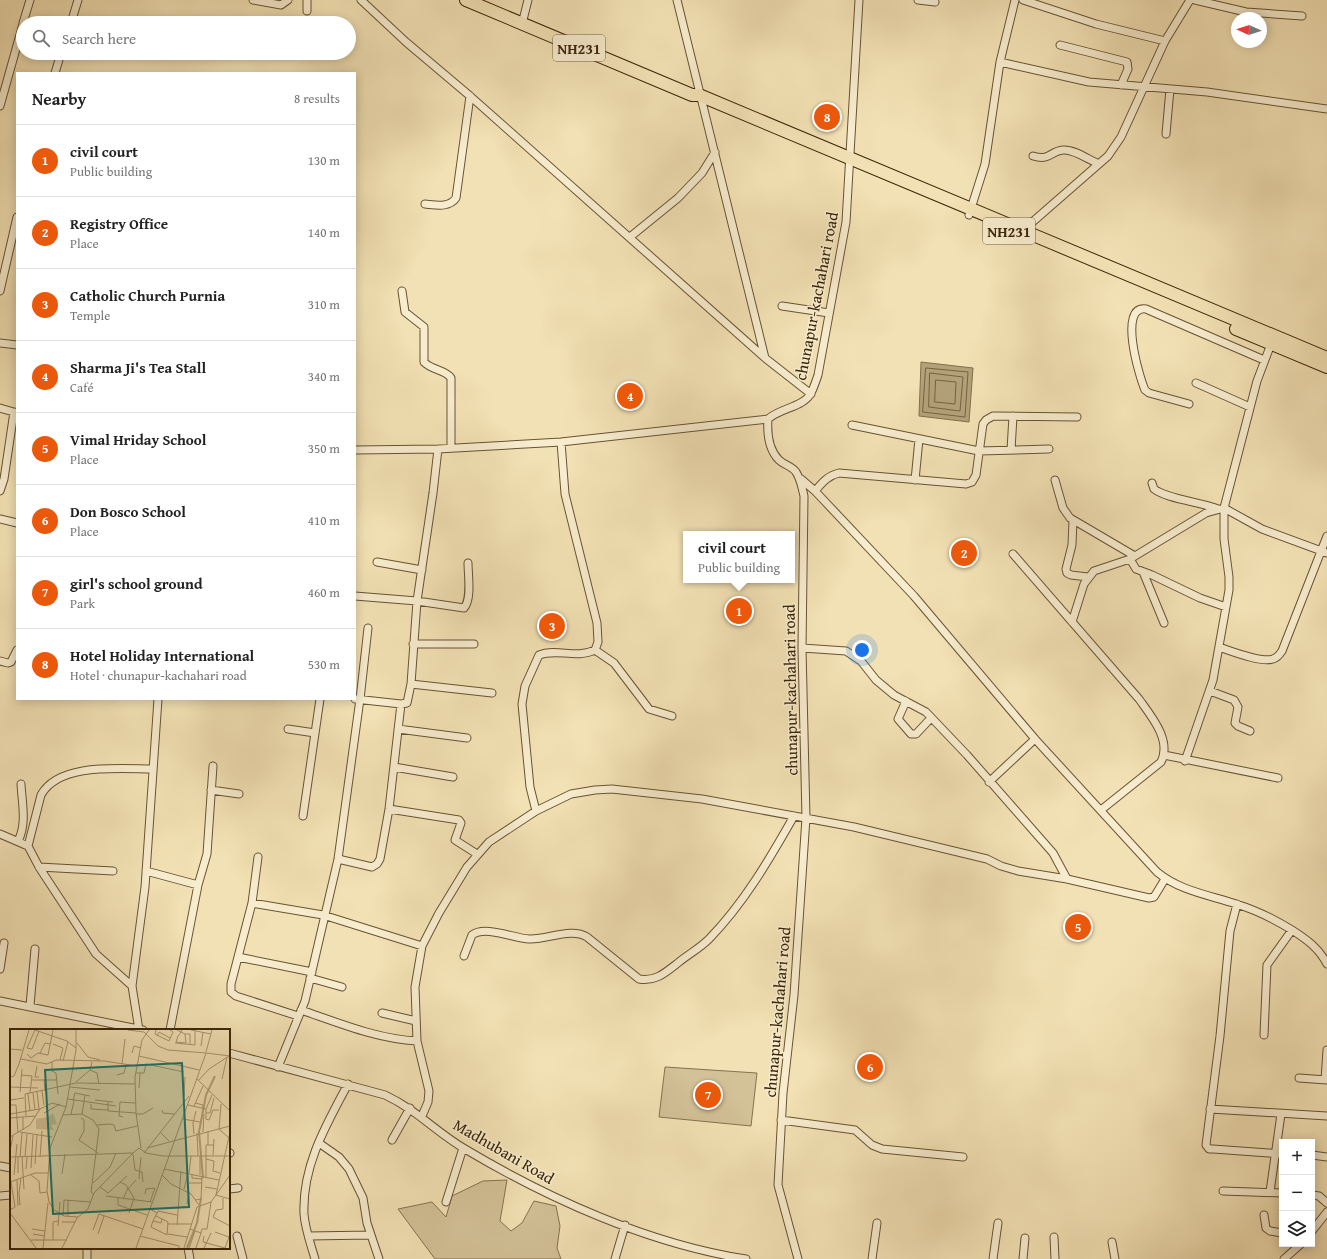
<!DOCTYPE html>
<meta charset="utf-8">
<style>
body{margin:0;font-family:"Gentium Book Plus",serif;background:#f6f6f6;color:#222}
.controls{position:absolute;right:12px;bottom:12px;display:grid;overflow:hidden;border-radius:0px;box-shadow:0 2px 10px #0003}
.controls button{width:36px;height:36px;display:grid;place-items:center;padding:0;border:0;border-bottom:1px solid #e0e0e0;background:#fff;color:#222;font:20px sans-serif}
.compass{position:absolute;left:1231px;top:12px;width:36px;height:36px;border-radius:50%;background:#fff;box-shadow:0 2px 10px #0003;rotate:273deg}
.you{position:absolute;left:862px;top:650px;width:14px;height:14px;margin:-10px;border:3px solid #fff;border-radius:50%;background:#1a73e8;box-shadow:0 0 0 6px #1a73e833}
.badge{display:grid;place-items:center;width:26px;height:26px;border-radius:50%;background:#ea580c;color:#fff;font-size:13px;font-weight:700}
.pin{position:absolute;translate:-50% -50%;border:2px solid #fff;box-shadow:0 1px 4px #0006}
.popup{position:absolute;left:683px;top:531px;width:112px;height:52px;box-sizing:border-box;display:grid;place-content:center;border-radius:0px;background:#fff;filter:drop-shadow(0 1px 3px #0005);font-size:13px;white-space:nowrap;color:#767676}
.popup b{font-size:15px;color:#222}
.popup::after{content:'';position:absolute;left:50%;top:100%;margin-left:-8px;border:8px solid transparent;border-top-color:#fff}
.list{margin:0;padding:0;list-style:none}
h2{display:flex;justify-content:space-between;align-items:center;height:52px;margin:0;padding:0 16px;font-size:17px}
h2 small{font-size:13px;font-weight:400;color:#767676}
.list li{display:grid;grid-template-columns:26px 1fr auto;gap:12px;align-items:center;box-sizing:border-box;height:72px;padding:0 16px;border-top:1px solid #e0e0e0}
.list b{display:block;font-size:15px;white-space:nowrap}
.list p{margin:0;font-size:13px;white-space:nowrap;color:#767676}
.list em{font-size:13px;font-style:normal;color:#767676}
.icon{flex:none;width:22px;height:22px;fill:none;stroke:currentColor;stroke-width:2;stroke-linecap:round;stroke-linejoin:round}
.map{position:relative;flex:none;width:1327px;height:1259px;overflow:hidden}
.search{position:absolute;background:#fff;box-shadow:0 2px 10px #0003;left:16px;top:16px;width:340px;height:44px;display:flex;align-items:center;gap:10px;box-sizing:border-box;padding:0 14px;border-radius:22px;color:#767676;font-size:15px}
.panel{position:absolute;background:#fff;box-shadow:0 2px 10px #0003;left:16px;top:72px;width:340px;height:628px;border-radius:0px}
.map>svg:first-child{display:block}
.green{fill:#d3c197;stroke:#86724f}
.water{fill:#b3a179;stroke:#836f4b}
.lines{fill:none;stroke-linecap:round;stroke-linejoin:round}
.shore{stroke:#766240;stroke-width:1}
.minor-casing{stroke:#685332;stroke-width:9}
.trunk-casing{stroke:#3a2407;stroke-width:14}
.minor{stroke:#f7ecce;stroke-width:7}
.trunk{stroke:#f2e1b4;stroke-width:12}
.labels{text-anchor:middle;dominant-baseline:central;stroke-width:3;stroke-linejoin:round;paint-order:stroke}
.shield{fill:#f7ecce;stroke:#736043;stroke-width:1}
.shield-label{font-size:15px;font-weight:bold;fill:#3a2407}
.street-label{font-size:16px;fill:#3a2407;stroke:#f7ecce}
.inset-river{fill:none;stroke:#b3a179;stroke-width:2}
.inset-road{fill:none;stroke:#a8956f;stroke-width:1}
.view{fill:#0f766e;fill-opacity:0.15;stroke:#0f766e;stroke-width:2}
.inset-edge{fill:none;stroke:#3a2407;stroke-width:2}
</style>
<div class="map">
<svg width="1327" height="1259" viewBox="0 0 1327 1259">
<rect width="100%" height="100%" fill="#f2e1b4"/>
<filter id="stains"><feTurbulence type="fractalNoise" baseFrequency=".005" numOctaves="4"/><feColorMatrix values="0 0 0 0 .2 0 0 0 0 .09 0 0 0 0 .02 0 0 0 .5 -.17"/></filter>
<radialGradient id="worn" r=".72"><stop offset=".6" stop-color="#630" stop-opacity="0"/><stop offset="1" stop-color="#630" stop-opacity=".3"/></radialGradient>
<!-- green -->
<path class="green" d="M 665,1067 L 757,1073 L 751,1126 L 659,1117 Z
M 507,1180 L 500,1221 L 511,1231 L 522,1223 L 534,1201 L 556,1206 L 560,1226 L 557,1248 L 561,1259 L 435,1259 L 398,1209 L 432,1202 L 446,1217 L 452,1196 L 483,1181 Z"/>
<!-- water -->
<path class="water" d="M 921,362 L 973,368 L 969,422 L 919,416 Z"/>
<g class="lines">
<!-- shore -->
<path class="shore" d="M 926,368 L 968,372 L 965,417 L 923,412 Z
M 930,373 L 963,377 L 960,411 L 929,407 Z
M 936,380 L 956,382 L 955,404 L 935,402 Z"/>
<defs>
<path id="minor" d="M 253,0 L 281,5 L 288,0
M 361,0 L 406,42 L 470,96 L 765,358 L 811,394
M 677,0 L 765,358
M 918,0 L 935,2
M 1023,0 L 1096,24 L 1165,41
M 1195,0 L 1246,12 L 1302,16
M 307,11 L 307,0
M 23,23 L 30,0
M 71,23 L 78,0
M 522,24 L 528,0
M 1060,45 L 1127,62 L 1128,69 L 1121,85
M 1000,62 L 1089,82 L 1207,92 L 1327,109
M 55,73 L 61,53
M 0,106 L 23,24
M 1166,134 L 1170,89
M 1033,156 C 1051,161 1050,151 1063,150 C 1074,149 1089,160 1099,164
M 425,204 C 436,205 449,208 456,198 L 470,96
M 969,215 L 985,164 L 1000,62 L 1015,0
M 1021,232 L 1108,156 L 1121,137 L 1165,41 L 1190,0
M 630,237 L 678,198 L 702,173 L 715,152
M 0,291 L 17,217
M 402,291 L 405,312 L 424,327 L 424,362 C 431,370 446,370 451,378 L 451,448
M 782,306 L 829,313
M 0,343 L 17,345
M 1196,383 L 1250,407
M 1189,404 L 1149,393 L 1145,390 C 1139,376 1118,305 1146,309 L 1264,360
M 0,408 L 17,413
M 852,425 L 979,451 L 1049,449
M 355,450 L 438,449 L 561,442 L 768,419
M 1011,450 L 1013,416
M 801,479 L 815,491 L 914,596 L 1035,739 L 1157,872 C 1180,891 1209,895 1236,904 C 1256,910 1274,919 1292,930 C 1306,939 1319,948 1327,964
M 915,480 L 919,439
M 1055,480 L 1063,508 L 1070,518 L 1133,555
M 1152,483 L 1154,489 C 1167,499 1201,502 1218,509
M 0,491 L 4,479 L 14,412
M 815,491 C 822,483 827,476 839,473 L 966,484 L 972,482 L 976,475 L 983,424 L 986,420 L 993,416 L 1077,417
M 0,519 L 17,523
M 1073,520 L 1072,545 L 1066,569 L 1067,573 L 1071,575 L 1088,577
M 1013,554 L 1139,699 C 1151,716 1172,740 1161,762 L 1101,810
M 1130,559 L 1136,569 L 1152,575 L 1200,598 L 1226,607
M 377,562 L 422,570
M 1143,572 L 1164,623
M 355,596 L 417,601 L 464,608 C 472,599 468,575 468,563
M 1072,622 L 1084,584 L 1094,571 L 1130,559 L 1206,513 L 1224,508 L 1262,529 L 1327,553
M 413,644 L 474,644
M 1219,647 C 1231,651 1261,663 1273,659 C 1277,658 1280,654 1282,651 L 1327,536
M 802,648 L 846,651 L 861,661 L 876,680 L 894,695 L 926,712 L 967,755 L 1053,853 L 1067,879
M 595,650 L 614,663 L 649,709 L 672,716
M 0,661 L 8,663 L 11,662 L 17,650
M 411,684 L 492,693
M 1210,691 L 1234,700 L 1238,707 L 1235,723 L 1238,726 L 1250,731
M 355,699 L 401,704 L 407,703 L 411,684 L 417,601 L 433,493 L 438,449
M 906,701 L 898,719 L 911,734 L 916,734 L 931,718
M 288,729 L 315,733
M 398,729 L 467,738
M 1164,755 L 1278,778
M 1185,761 L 1213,680 L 1229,590 L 1229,577 L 1224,539 L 1224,508 L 1257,381 L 1271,344
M 394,767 L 453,777
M 989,782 L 1035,739
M 211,790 L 239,794
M 389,809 L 459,820 L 461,823 L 455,840 L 477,854
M 536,811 L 530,787 L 522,704 L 525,686 L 539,655 C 557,648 576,659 595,650 L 598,642 L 597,623 L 565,494 L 561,442
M 303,816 L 320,699
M 0,834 L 28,846 L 39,867 L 96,954 L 132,986
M 18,841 C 27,824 22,803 21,784
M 28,846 L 41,795 C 59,762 121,769 153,769
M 258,857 L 252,903 L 231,984 L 231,992 L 236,996 L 298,1016
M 338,859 L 372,867 L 377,864 L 380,859 L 389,809 L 401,704
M 39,867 L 113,871
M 146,871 L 198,885
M 252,903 L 323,915 L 422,946
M 1237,904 L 1230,931 L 1220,1036 L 1206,1145 L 1209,1149 L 1213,1149 L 1282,1154
M 464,956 L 472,935 C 485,925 513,938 529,939 C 547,940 571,927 587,937 L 639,979 C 656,982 666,972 679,962 C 689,954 700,948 709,939 C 744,903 769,860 794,816
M 238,957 L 312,972
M 0,969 L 4,943
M 310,978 L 342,987
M 0,1001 L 143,1030
M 30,1006 L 35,949
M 301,1010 C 339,1023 377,1039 417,1041
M 382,1013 L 416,1021
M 139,1030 L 132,986 L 145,887 L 158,699
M 170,1030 L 198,885 L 207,854 L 213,766
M 1264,1035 L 1267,965 L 1292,930
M 229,1053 L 385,1095 C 417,1110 436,1132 465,1149 C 549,1199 649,1244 746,1259
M 278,1067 L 305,1001 L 338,859 L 360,699 L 368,628
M 1299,1078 L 1327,1080
M 1325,1080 L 1327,1050
M 1210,1109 L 1327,1116
M 422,1116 L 428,1102 L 429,1091 L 417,1041 L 415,987 L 422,946 L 439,913 L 467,867 L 489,842 L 536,811 L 571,794 L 595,790 L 612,789 L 702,799 L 854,827 L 987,859 L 1001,866 L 1018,871 L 1067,879 L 1149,898 L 1154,897 L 1165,879
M 781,1120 L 855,1130 L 872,1145 L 882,1149 L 963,1157
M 392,1140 L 410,1108
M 319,1143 L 339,1157 L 349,1169 L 363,1198 L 367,1223 L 379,1259
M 229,1153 L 230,1153
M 1312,1155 L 1327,1157
M 0,1166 L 11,1168
M 229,1189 L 238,1188
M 1223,1191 L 1282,1193
M 1270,1192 L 1281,1114
M 1312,1195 L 1319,1196 L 1327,1203
M 0,1196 L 11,1195
M 446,1202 L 463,1148
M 1264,1215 L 1266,1228 L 1270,1231 L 1282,1233
M 1312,1231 L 1327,1212
M 237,1236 L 243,1259
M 309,1236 L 371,1235
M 1054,1237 L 1055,1259
M 1112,1242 L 1115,1259
M 87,1248 L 87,1259
M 188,1248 L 190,1259
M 315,1259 C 311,1245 305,1229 304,1214 C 302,1166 326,1125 348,1084
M 615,1259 L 625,1225
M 798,1259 L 778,1185 L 783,1093 L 794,995 L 806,818 L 802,648 L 804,496 C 802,488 801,480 796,472 C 792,466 784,465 779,460 C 768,449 767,433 768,419 C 780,408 804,407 811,393 C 814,387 816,381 818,375 L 846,222 L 859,0
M 872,1259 L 877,1223
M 993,1259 L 998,1223
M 1023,1259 L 1025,1238
M 1284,1259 L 1301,1244"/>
<path id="trunk" d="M 466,0 L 692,95 L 699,95 L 1327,358
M 1236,329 L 1327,367"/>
</defs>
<!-- minor casing -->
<use href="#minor" class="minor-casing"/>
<!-- trunk casing -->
<use href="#trunk" class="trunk-casing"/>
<!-- minor -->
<use href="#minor" class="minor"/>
<!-- trunk -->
<use href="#trunk" class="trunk"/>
</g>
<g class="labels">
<!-- shield labels -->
<g class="shield">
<rect x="553" y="35" width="52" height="26" rx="3"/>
<rect x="983" y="218" width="52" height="26" rx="3"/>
</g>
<g class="shield-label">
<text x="579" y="48">NH231</text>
<text x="1009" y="231">NH231</text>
</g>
<!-- street labels -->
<g class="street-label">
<text transform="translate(816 296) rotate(-79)">chunapur-kachahari road</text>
<text transform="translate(790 690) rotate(-91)">chunapur-kachahari road</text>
<text transform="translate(777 1012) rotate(-85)">chunapur-kachahari road</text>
<text transform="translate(504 1151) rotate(30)">Madhubani Road</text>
</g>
</g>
<!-- overview -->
<g transform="translate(10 1029)">
<rect width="220" height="220" fill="#f2e1b4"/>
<path d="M 43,84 L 47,95 L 41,96 L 44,101 L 26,100 L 26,90 L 38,88 Z" fill="#d3c197"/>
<path class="inset-river" d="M 193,149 L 189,103 L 196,66 L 205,47M 177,219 L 187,194 L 191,169"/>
<path class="inset-road" d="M 66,1 L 66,21 L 56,78 L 40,119 L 37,162 L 39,173 L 44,181 L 54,187 L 68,188M 118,1 L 134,3 L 148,17 L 158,21 L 196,24 L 126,219M 146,1 L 145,5 L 159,12 L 163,3 L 160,1M 167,1 L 175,5 L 176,14 L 166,13 L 168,7 L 169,6 L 171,3 L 172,1M 181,1 L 201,5M 175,5 L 180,5 L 180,16M 147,7 L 149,3 L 160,9M 67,14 L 78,28 L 90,31M 165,14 L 185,16 L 185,2M 43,15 L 53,19 L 50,31M 191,17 L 193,3M 17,19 L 25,1 L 57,12 L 66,19M 17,19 L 22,20 L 29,2M 0,20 L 12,21M 196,23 L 202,1M 30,24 L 35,14 L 40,15M 122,24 L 124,17 L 131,19M 196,24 L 220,27M 17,25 L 21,29 L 28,24 L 38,26 L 43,1M 129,27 L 189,41M 11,30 L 37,35 L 46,31 L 94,32 L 127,37M 53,32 L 58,13M 42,33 L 42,42 L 46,44 L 48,65M 112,35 L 115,10M 27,37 L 25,48 L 29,48M 80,41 L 87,44 L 89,55M 126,44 L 134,44 L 136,35 L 174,43M 11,46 L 22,47 L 20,64M 107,46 L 114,44 L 116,36M 0,48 L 4,47 L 9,35 L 19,1M 34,50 L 35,62M 187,50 L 220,82M 212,50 L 217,28M 22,51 L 47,51M 188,52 L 199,40 L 219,27M 66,53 L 80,41 L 82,33M 0,58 L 28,59M 60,58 L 90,61M 129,59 L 130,44M 32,62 L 34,76M 10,63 L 12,40M 27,63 L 29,80M 23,64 L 25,81M 18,65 L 20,82M 174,67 L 175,48M 58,70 L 106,77M 0,71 L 14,69M 85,71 L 103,73M 63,72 L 65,64 L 80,67M 98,72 L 98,82 L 126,84M 185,74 L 193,76 L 193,80M 81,75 L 81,80 L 98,81M 211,75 L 209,100 L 220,110M 0,76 L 6,76 L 8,104M 178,76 L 196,80 L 202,66M 184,77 L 193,57M 196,80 L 196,90 L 199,91 L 203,81 L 209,81M 152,81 L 153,84 L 164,85M 34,84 L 50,75M 196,84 L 200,84 L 204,69M 0,85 L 30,80 L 42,74 L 56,78M 61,85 L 64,72M 72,85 L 75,66M 126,85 L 133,85 L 143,79M 53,86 L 72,85 L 83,91 L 89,100 L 81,163 L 83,165M 16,87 L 15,65 L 66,54 L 125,55M 13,88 L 13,101M 113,88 L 109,87 L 110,73 L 125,74M 0,89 L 26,87M 71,89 L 74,91 L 74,102 L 69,111 L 88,124M 173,90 L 190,93M 87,96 L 100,95 L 104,96 L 106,102 L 127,97M 198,102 L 198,116M 10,103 L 42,108M 150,103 L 159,112M 193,103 L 194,85M 187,104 L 188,127M 184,105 L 183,94 L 186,82M 0,108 L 20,96 L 30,80M 131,119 L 126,84 L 125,48 L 132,11 L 139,1M 137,119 L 220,97M 0,122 L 3,107M 134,124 L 179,67M 123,125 L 125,141 L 132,143 L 133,153M 203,126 L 204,110M 190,127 L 190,146M 0,128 L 123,124 L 129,119 L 136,124 L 153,127 L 220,127M 8,128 L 8,144M 10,128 L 12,104M 12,128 L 14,160M 15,128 L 17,105M 30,128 L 32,102M 196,130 L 204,132 L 203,142 L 210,144M 25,135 L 27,106M 21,139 L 23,106M 16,140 L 17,128M 154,140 L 209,151M 179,144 L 181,127M 52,145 L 55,125M 182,145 L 182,149 L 192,150M 4,146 L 7,115M 21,146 L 29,152 L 30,164 L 37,163M 152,146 L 161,155 L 181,165 L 189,176M 196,148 L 196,116 L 204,116M 129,150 L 131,128M 7,151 L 8,177M 0,153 L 25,144 L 38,144M 110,153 L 116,156 L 124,169 L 119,184M 83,154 L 100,138 L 106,124M 179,154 L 192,154M 90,158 L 98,164 L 117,147M 195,158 L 207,160M 118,160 L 126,151M 174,160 L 178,144M 135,165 L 136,160 L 145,159 L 140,173M 206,166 L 220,103M 206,166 L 220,170M 96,167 L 142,173M 108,169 L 108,176 L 137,186M 113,170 L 118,159M 185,171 L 191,170 L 192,147M 177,175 L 179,163M 10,176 L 9,164 L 11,149M 140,180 L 147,184 L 143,192 L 141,198 L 157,206 L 158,193 L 146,187M 0,181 L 5,178 L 1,153M 0,184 L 26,219M 147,184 L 148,182 L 167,186M 53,187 L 54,171 L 81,173M 58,188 L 58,171M 203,188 L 206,181 L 213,180 L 213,169M 203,188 L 220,197M 143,192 L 151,194 L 152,190M 52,193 L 65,193M 158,195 L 181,195M 167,196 L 171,142M 48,197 L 50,173M 22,200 L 35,202M 180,200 L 191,204 L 192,200 L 197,200 L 201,173M 83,201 L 89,185 L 133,200M 205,203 L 219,208M 23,205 L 35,207M 88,205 L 94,187M 158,205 L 177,208M 130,207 L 169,217 L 169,219M 194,207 L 193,213 L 215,219M 21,211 L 57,211M 43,211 L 43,193 L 48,192M 33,219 L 38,174M 52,219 L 67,189 L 78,180 L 84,164 L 124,123M 174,219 L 187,178 L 201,173 L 220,146M 179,219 L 185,202M 186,219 L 191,204M 194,219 L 201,204M 215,219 L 220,205"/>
<path class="view" d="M 172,34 L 179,178 L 43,185 L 35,41 Z"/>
<rect width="220" height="220" class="inset-edge"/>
</g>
<rect width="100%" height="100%" filter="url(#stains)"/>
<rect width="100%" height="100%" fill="url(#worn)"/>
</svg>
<div class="controls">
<button>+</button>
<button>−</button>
<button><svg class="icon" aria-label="layers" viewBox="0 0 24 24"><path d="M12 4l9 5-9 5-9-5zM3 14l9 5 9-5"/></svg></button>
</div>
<svg class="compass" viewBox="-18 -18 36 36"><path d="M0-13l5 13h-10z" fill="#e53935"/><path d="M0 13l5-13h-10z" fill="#767676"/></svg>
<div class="you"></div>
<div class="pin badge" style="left:739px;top:611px">1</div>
<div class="popup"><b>civil court</b>Public building</div>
<div class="pin badge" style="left:964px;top:553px">2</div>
<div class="pin badge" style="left:552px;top:626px">3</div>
<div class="pin badge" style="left:630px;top:396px">4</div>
<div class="pin badge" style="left:1078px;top:927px">5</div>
<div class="pin badge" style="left:870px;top:1067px">6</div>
<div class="pin badge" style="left:708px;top:1095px">7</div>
<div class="pin badge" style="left:827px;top:117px">8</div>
<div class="search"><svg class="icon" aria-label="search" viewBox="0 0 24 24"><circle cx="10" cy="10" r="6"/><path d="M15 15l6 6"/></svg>Search here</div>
<section class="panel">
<h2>Nearby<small>8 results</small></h2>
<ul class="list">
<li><span class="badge">1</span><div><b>civil court</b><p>Public building</p></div><em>130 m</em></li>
<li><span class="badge">2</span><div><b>Registry Office</b><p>Place</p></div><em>140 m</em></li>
<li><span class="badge">3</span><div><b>Catholic Church Purnia</b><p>Temple</p></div><em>310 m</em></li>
<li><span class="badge">4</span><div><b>Sharma Ji's Tea Stall</b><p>Café</p></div><em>340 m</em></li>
<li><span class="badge">5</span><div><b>Vimal Hriday School</b><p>Place</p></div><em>350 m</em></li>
<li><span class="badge">6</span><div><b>Don Bosco School</b><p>Place</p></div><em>410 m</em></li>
<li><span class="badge">7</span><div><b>girl's school ground</b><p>Park</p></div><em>460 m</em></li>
<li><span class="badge">8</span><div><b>Hotel Holiday International</b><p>Hotel · chunapur-kachahari road</p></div><em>530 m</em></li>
</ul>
</section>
</div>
